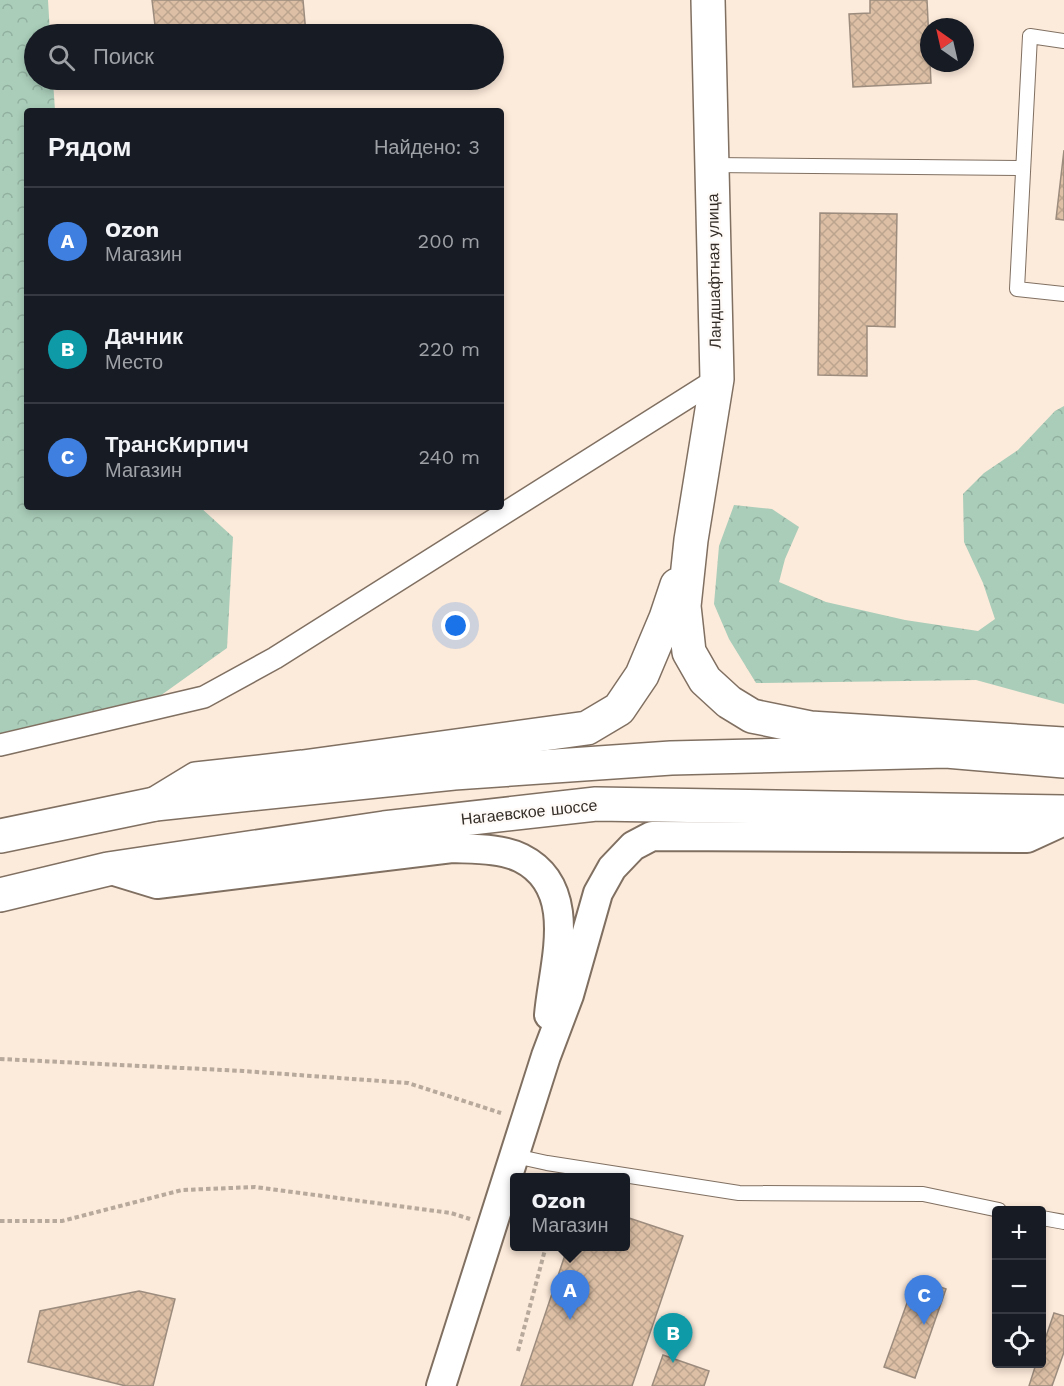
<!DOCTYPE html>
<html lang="ru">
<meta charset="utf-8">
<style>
body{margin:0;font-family:"Work Sans",sans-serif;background:#242831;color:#f1f3f6}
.controls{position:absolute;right:18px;bottom:18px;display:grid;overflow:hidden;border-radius:6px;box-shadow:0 3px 9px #0003}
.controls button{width:54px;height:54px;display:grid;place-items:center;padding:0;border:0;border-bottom:2px solid #363941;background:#171b24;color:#f1f3f6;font:30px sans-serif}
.compass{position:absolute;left:920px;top:18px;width:54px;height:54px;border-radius:50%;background:#171b24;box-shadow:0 3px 9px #0003;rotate:326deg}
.you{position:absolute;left:456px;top:626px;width:21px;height:21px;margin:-15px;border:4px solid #fff;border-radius:50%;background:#1a73e8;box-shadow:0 0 0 9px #1a73e833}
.badge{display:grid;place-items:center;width:39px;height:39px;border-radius:50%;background:#90b4b8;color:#fff;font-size:20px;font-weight:700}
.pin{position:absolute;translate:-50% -50px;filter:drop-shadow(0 2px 3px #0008)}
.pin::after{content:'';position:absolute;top:32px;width:21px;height:18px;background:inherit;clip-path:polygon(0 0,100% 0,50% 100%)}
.popup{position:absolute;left:510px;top:1173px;width:120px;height:78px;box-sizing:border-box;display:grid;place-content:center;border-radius:6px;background:#171b24;filter:drop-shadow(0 2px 4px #0005);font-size:20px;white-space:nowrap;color:#9ea1a6}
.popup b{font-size:22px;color:#f1f3f6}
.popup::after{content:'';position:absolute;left:50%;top:100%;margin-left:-12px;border:12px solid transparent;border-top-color:#171b24}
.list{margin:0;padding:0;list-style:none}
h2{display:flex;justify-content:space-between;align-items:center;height:78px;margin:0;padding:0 24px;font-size:26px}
h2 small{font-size:20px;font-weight:400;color:#9ea1a6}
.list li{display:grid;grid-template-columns:39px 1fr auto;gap:18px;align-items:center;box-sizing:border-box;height:108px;padding:0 24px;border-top:2px solid #363941}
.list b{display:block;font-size:22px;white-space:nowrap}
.list p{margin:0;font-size:20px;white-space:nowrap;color:#9ea1a6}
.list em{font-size:20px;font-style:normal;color:#9ea1a6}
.icon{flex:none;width:33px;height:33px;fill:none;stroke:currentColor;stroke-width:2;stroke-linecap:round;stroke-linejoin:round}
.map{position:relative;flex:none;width:1064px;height:1386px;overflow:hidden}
.search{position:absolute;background:#171b24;box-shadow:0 3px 9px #0003;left:24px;top:24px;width:480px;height:66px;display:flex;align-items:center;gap:15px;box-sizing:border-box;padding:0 21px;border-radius:33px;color:#9ea1a6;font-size:22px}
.panel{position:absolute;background:#171b24;box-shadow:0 3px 9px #0003;left:24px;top:108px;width:480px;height:402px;border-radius:6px}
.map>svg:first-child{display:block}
.forest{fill:url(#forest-crowns)}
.building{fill:url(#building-cross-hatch);stroke:#9c8c7e;stroke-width:1.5}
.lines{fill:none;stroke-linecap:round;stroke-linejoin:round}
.service-casing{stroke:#807062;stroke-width:16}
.pedestrian-casing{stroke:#807062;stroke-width:24}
.minor-casing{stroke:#807062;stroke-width:32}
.tertiary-casing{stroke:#807062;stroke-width:36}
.primary-casing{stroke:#807062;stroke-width:36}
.path{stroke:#b7a99c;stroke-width:4;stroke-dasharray:4.5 3;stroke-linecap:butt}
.service{stroke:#fff;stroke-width:14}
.pedestrian{stroke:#fff;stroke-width:21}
.minor{stroke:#fff;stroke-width:28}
.tertiary{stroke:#fff;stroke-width:33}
.primary{stroke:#fff;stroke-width:33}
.labels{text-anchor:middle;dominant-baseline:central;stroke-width:4.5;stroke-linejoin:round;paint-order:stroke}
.street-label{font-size:16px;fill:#342d27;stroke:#fefaf7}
</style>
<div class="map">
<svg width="1064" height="1386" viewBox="0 0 1064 1386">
<defs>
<pattern id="forest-crowns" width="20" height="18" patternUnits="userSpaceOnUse" patternTransform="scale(1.5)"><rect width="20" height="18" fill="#a9cdb9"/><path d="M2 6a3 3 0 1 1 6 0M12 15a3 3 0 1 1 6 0" fill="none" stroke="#92b09f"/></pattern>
<pattern id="building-cross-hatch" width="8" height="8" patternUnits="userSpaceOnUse" patternTransform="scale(1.5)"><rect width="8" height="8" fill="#dcbfa5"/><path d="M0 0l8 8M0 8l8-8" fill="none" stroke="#bda48e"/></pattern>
</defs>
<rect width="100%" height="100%" fill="#fceada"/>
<!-- forest -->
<path class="forest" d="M 0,0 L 48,0 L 50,34 L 34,34 L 34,80 L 53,80 L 55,111 L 27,111 L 27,507 L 200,507 L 233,537 L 227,648 L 153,701 L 0,749 Z
M 1064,406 L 1064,704 L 976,680 L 756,683 L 729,639 L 714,604 L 719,546 L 734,505 L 772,509 L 799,527 L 785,559 L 779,582 L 826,602 L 905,620 L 978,631 L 995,619 L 983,583 L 964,542 L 963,494 L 984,473 L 1018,450 L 1055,411 Z"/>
<!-- building -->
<path class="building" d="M 152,0 L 303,0 L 306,34 L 156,34 Z
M 870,0 L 927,0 L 931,83 L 853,87 L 849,14 L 870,13 Z
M 160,80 L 195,80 L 160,83 Z
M 1064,150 L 1064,220 L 1056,219 Z
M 820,213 L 897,214 L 895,327 L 867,326 L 867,376 L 818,375 Z
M 626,1217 L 683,1236 L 632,1386 L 521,1386 L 568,1246 L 626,1246 Z
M 916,1278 L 946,1289 L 915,1378 L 884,1367 Z
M 139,1291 L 175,1299 L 153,1386 L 126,1386 L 28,1362 L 40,1311 Z
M 1054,1313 L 1064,1316 L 1064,1352 L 1052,1386 L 1029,1386 L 1036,1364 L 1042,1364 L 1042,1348 Z
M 663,1355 L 709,1371 L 704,1386 L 652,1386 Z"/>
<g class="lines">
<defs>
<path id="service" d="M 1064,41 L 1030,36 L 1017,289 L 1064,294
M 712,165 L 1023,168
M 515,1156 L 547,1163 L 739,1193 L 923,1194 L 999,1210
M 1042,1218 L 1064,1222"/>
<path id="pedestrian" d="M 0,745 L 204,697 L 275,658 L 717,379"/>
<path id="minor" d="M 108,869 L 157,884 L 452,848 C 474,849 501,848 521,858 C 581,888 553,965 549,1015
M 441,1386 L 546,1056 L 569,995 L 598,893 L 612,868 L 633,846 L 652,836 L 1027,838 L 1064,821"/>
<path id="tertiary" d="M 708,0 L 717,379 L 691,540 L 684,606 L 689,652 L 705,680 L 729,702 L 752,716 L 810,728 L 1064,744
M 155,804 L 196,779 L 303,767 L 587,728 L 619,709 L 642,675 L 666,618 L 677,585"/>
<path id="primary" d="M 0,836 L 155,804 L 454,773 L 671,758 L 946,751 L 1064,761
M 0,895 L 108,869 L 384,828 L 596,804 L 1064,812"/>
</defs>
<!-- service casing -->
<use href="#service" class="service-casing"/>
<!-- pedestrian casing -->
<use href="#pedestrian" class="pedestrian-casing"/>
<!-- minor casing -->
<use href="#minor" class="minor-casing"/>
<!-- tertiary casing -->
<use href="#tertiary" class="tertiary-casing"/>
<!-- primary casing -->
<use href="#primary" class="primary-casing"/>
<!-- path -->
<path class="path" d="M 0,1059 L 243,1071 L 408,1083 L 501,1113
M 0,1221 L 62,1221 L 182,1190 L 255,1187 L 451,1213 L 470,1219
M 518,1351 L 546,1246"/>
<!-- service -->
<use href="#service" class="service"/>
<!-- pedestrian -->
<use href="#pedestrian" class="pedestrian"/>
<!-- minor -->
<use href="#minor" class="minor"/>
<!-- tertiary -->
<use href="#tertiary" class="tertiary"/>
<!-- primary -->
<use href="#primary" class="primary"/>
</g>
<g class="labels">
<!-- street labels -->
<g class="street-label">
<text transform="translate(714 271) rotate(-91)">Ландшафтная улица</text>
<text transform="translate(529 812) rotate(-6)">Нагаевское шоссе</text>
</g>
</g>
</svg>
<div class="controls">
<button>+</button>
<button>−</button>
<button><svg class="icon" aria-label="locate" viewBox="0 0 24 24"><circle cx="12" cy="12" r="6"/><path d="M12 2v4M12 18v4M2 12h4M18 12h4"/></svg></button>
</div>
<svg class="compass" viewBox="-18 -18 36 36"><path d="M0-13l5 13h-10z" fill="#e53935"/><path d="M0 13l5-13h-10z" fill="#9ea1a6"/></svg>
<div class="you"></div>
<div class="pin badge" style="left:570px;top:1320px;background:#3f7fe0">A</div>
<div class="popup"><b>Ozon</b>Магазин</div>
<div class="pin badge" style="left:673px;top:1363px;background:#0f9aa8">B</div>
<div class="pin badge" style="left:924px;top:1325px;background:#3f7fe0">C</div>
<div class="search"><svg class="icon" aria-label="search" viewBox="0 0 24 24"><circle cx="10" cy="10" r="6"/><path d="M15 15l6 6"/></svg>Поиск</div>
<section class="panel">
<h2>Рядом<small>Найдено: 3</small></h2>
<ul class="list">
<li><span class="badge" style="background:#3f7fe0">A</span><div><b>Ozon</b><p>Магазин</p></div><em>200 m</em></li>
<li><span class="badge" style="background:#0f9aa8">B</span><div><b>Дачник</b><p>Место</p></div><em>220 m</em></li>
<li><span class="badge" style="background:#3f7fe0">C</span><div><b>ТрансКирпич</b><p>Магазин</p></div><em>240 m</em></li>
</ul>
</section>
</div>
